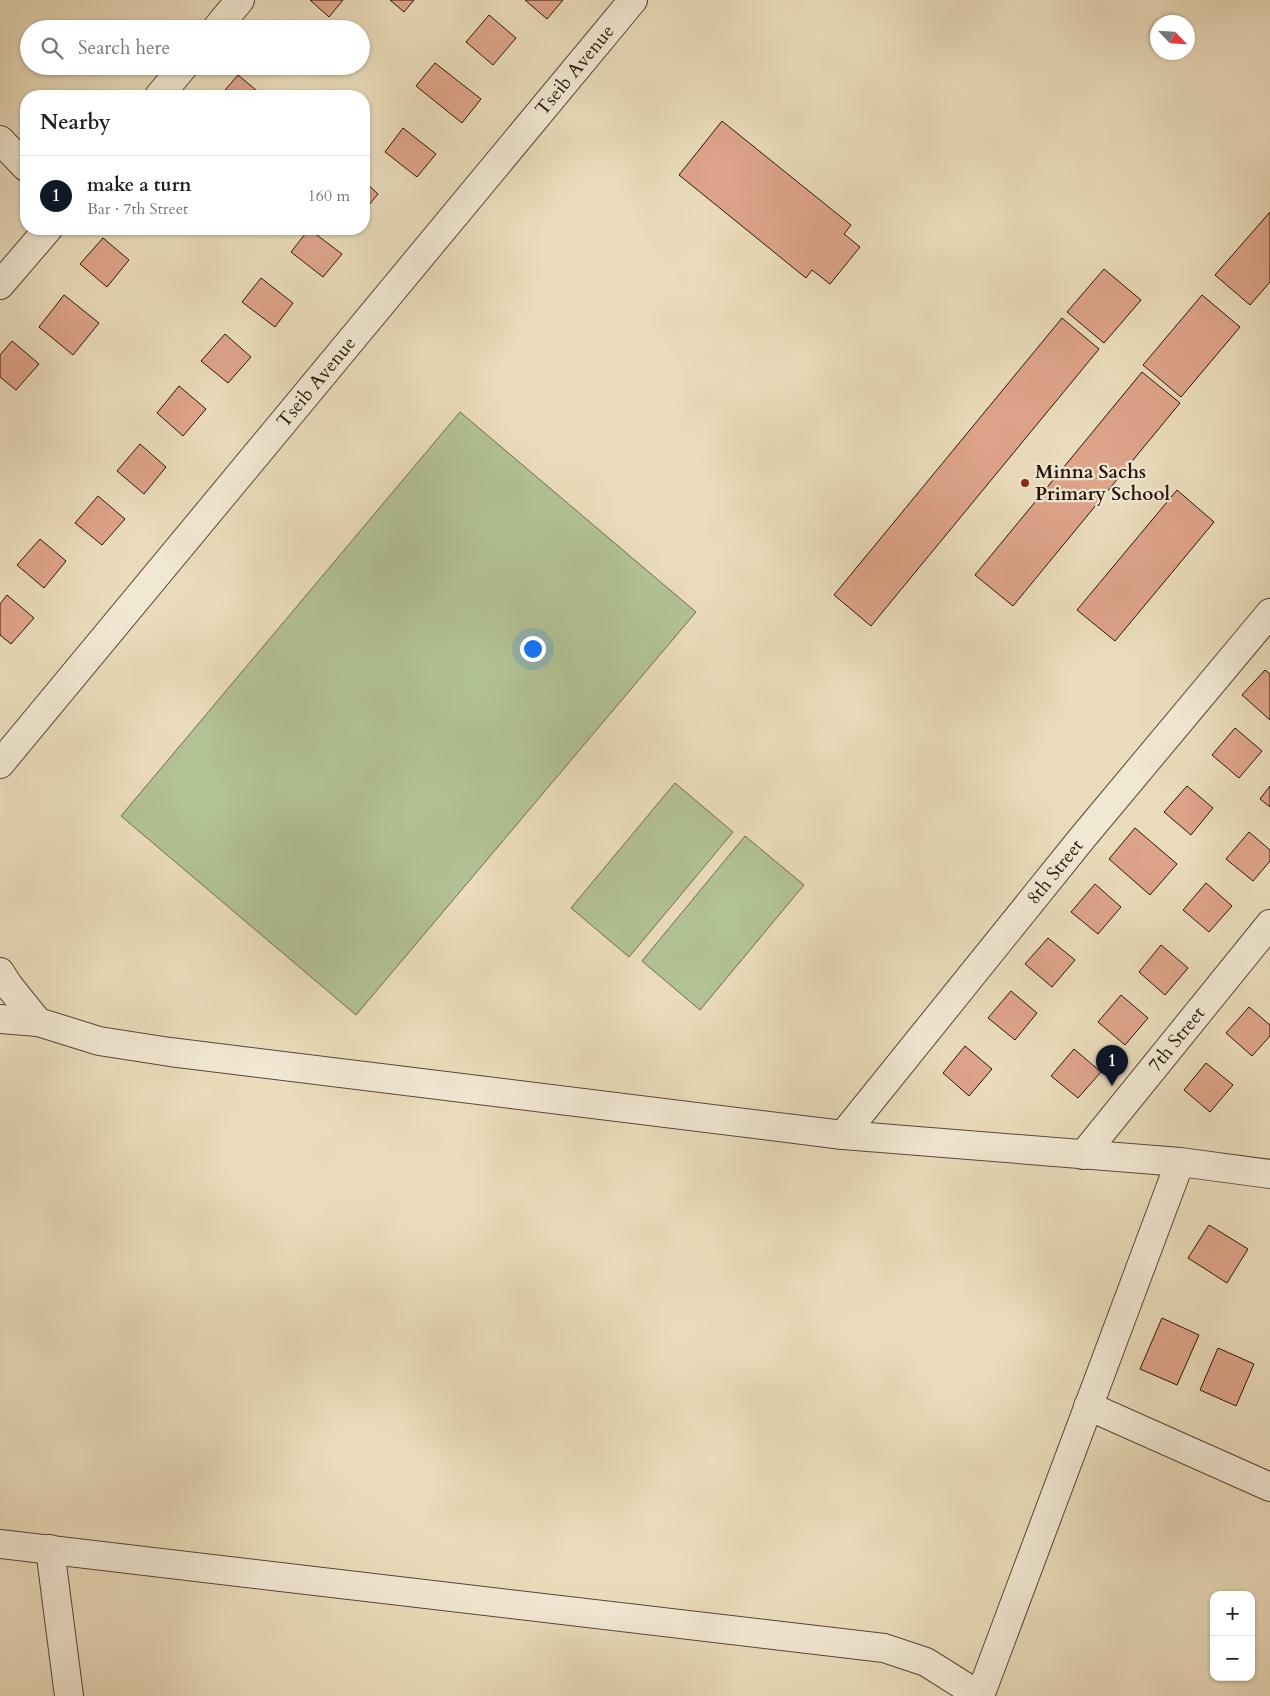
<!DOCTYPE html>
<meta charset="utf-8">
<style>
body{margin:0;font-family:Cardo,serif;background:#f2f2f2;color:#202124}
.controls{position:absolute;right:15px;bottom:15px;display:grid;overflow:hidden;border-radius:10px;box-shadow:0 1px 4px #0004}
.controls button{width:45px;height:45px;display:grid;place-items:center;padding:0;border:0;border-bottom:1px solid #e0e0e0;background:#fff;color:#202124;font:25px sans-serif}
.compass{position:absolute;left:1150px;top:15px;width:45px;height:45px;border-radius:50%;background:#fff;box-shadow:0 1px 4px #0004;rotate:115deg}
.you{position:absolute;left:532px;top:648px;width:18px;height:18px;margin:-12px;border:4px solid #fff;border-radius:50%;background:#1a73e8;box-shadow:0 0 0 8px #1a73e833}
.badge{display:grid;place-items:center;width:32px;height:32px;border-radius:50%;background:#111827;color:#fff;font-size:16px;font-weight:700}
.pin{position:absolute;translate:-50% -41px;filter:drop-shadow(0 1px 2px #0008)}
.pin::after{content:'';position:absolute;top:26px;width:18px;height:15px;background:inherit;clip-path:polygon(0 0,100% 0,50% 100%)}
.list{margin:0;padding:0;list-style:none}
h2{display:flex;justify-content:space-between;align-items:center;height:65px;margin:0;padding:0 20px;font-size:21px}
h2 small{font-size:16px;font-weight:400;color:#757577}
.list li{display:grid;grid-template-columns:32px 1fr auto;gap:15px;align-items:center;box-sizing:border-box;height:80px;padding:0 20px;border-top:1px solid #e0e0e0}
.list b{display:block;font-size:19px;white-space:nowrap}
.list p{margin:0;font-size:16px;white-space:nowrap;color:#757577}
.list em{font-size:16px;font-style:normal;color:#757577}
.icon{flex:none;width:28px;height:28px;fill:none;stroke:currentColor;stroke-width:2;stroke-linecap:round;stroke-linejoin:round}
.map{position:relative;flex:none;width:1270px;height:1696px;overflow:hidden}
.search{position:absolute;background:#fff;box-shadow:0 1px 4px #0004;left:20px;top:20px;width:350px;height:55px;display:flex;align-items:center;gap:12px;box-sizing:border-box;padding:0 18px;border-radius:28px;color:#757577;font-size:19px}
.panel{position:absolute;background:#fff;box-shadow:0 1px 4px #0004;left:20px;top:90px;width:350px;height:145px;border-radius:20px}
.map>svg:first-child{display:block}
.green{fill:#b2c294;stroke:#6e6b50}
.building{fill:#dea48a;stroke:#29140b}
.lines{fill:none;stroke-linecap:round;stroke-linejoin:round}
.minor-casing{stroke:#594637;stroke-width:30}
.minor{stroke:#f1e8d3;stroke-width:28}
.poi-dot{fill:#8f2418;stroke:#f1e8d3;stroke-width:2}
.labels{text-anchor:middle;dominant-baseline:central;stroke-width:4.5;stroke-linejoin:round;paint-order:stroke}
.street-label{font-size:19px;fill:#29140b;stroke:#f1e8d3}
.poi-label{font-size:19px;font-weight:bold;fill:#29140b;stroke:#f1e8d3;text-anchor:start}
</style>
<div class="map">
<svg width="1270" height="1696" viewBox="0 0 1270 1696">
<rect width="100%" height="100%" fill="#eadcbb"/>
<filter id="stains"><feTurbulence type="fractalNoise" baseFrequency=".004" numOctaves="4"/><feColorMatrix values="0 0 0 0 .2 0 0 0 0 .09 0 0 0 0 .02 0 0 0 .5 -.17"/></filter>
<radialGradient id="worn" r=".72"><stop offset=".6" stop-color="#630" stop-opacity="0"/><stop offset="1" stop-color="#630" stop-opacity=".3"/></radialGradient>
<!-- green -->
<path class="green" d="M 460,412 L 696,612 L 356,1015 L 121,816 Z
M 675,783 L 733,832 L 629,957 L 571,908 Z
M 745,836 L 804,885 L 700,1010 L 642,961 Z"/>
<!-- building -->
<path class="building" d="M 310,0 L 343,0 L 329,17 Z
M 390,0 L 414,0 L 404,12 Z
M 525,0 L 563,0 L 547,19 Z
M 489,15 L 516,38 L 493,65 L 466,42 Z
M 280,20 L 290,29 L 272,29 Z
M 435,63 L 481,99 L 462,123 L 416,86 Z
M 238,75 L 263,96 L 220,96 Z
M 722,121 L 851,225 L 844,234 L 860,247 L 830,284 L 812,270 L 806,278 L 679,175 Z
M 403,128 L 436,154 L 417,177 L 385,152 Z
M 364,181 L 378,194 L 364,211 Z
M 1270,212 L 1270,282 L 1250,305 L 1215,275 Z
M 309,229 L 342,254 L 323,277 L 291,252 Z
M 103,238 L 129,260 L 107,287 L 80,264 Z
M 1104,269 L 1141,300 L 1104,343 L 1067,312 Z
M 261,278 L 293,303 L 275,327 L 242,302 Z
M 64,295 L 99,323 L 73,355 L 39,327 Z
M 1202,295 L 1240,327 L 1181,397 L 1143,365 Z
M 1062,318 L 1099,349 L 871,626 L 834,595 Z
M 225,334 L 251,357 L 228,383 L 201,361 Z
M 12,341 L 39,364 L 16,390 L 0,377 L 0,355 Z
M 1142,372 L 1180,403 L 1013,606 L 975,575 Z
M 179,386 L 206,409 L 183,436 L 157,413 Z
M 140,444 L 166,467 L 144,494 L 117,471 Z
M 1177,490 L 1214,522 L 1115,641 L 1077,610 Z
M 98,496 L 125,519 L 102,545 L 75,523 Z
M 40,539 L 66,561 L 44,588 L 17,565 Z
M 7,595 L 34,618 L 11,644 L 0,635 L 0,604 Z
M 1265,670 L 1270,674 L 1270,720 L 1242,695 Z
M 1235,728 L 1262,751 L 1239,778 L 1212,755 Z
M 1187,786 L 1213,808 L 1191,835 L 1164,812 Z
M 1270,786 L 1270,807 L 1260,799 Z
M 1135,828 L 1177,864 L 1150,895 L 1109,859 Z
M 1249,832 L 1270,850 L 1270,861 L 1253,881 L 1226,859 Z
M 1206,883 L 1232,906 L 1209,932 L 1183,910 Z
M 1095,884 L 1121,907 L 1098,934 L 1071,912 Z
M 1048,938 L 1075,960 L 1052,987 L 1025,964 Z
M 1161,945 L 1188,968 L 1165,995 L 1139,972 Z
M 1011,991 L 1037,1013 L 1015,1040 L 988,1018 Z
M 1121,995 L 1148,1018 L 1125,1045 L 1098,1022 Z
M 1249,1007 L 1270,1025 L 1270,1036 L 1252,1056 L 1226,1033 Z
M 965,1046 L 992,1069 L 969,1096 L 943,1073 Z
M 1074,1049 L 1101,1072 L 1078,1098 L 1051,1076 Z
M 1206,1063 L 1233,1085 L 1210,1112 L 1184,1090 Z
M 1209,1225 L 1248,1249 L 1227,1283 L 1188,1258 Z
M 1162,1318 L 1199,1335 L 1177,1385 L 1140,1369 Z
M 1218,1348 L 1254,1364 L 1236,1406 L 1200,1390 Z"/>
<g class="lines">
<defs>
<g id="minor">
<path d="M 216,29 L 240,0"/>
<path d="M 159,96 L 184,66"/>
<path d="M 0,140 L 26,167"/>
<path d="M 0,285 L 48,229"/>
<path id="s1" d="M 0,764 L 633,0"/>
<path d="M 0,972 L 9,986 L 38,1022"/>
<path d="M 0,1019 L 38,1022 L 99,1041 L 170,1052 L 843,1135 L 1180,1162 L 1270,1174"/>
<path id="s2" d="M 843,1135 L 1083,837 L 1270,613"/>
<path id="s3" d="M 1083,1155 L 1270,924"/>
<path d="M 1088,1406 L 1270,1487"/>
<path d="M 0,1544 L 884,1648 L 926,1662 L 980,1696 L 1180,1162"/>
<path d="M 50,1549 L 69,1696"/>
</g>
</defs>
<!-- minor casing -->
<use href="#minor" class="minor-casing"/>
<!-- minor -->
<use href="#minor" class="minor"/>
</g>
<!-- markers -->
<circle class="poi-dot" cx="1025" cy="483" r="5"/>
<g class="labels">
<!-- street labels -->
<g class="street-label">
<text stroke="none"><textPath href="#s1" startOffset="901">Tseib Avenue</textPath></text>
<text stroke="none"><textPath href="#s1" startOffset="496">Tseib Avenue</textPath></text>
<text stroke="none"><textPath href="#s2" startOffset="338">8th Street</textPath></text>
<text stroke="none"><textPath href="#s3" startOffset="149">7th Street</textPath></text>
</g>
<!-- poi labels -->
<g class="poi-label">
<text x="1035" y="472">Minna Sachs<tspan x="1035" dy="22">Primary School</tspan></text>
</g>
</g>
<rect width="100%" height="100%" filter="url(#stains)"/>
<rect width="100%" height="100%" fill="url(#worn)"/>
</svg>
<div class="controls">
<button>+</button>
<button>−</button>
</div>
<svg class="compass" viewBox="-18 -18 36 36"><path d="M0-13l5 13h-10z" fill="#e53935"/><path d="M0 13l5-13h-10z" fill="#757577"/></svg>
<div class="you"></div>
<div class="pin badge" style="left:1112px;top:1086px">1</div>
<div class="search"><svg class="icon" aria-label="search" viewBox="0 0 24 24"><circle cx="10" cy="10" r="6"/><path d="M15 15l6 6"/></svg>Search here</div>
<section class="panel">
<h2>Nearby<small></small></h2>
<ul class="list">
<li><span class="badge">1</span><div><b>make a turn</b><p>Bar · 7th Street</p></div><em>160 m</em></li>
</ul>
</section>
</div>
